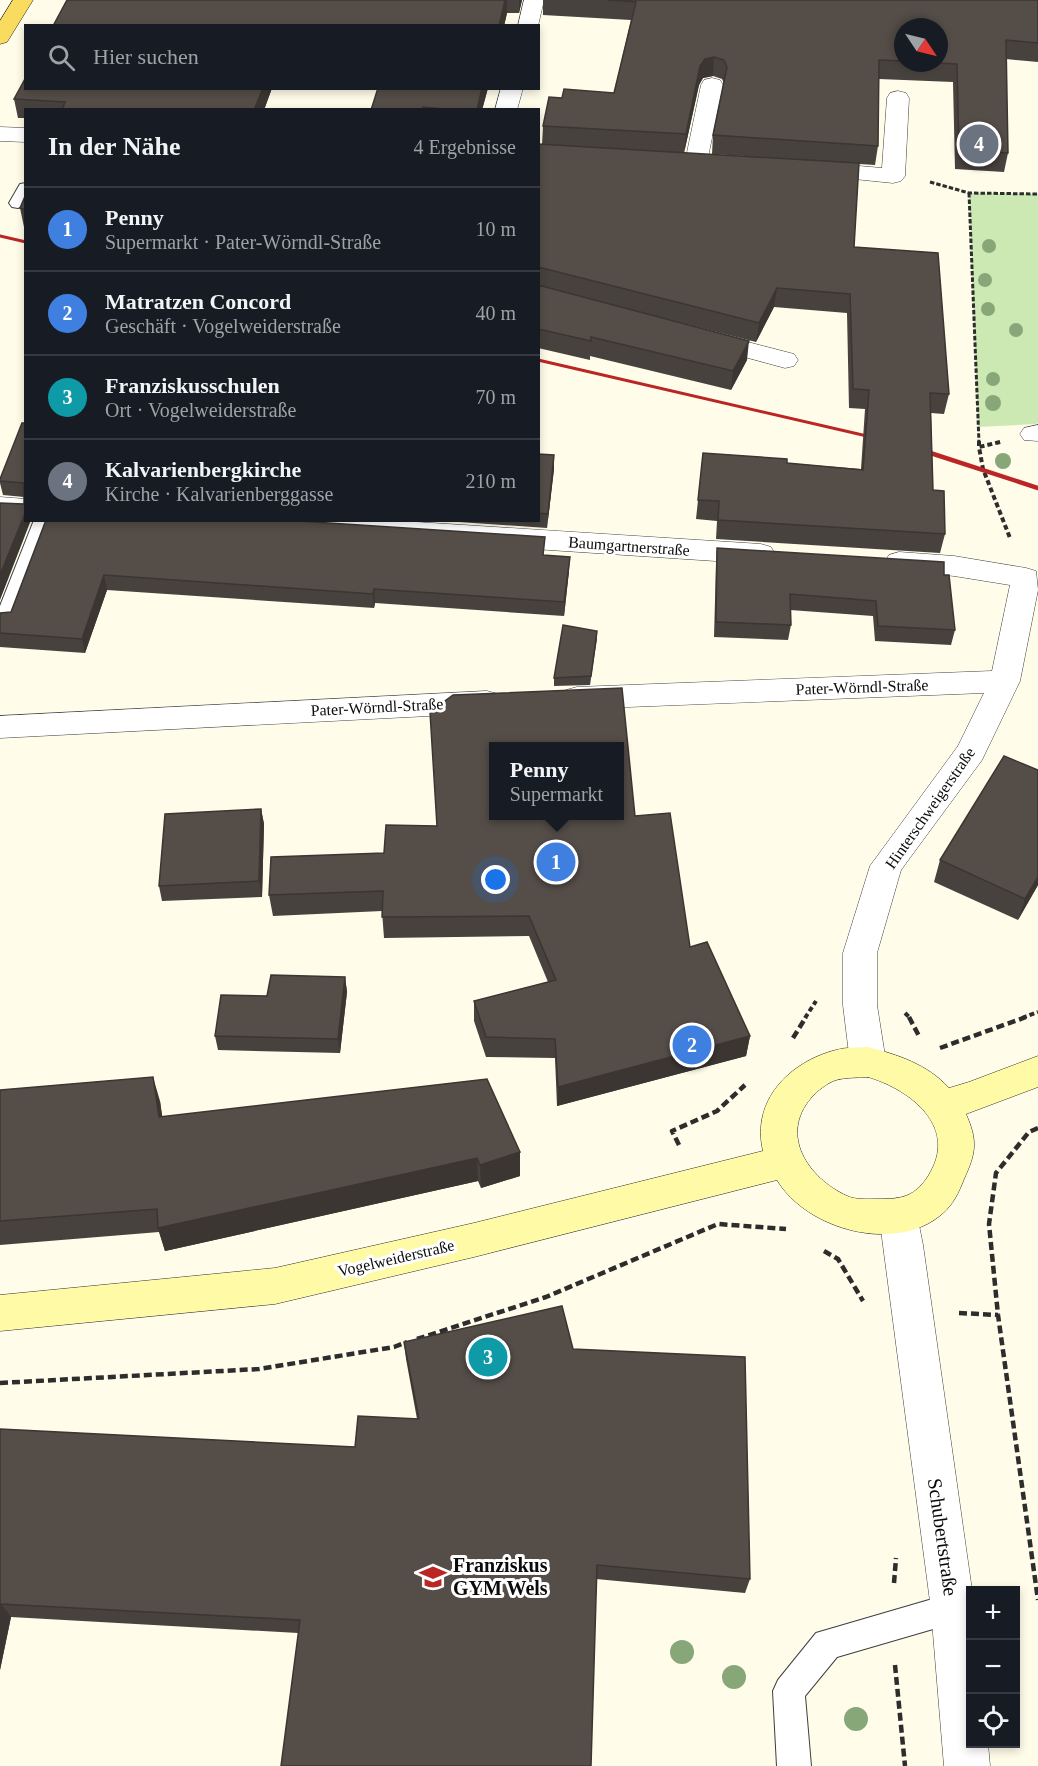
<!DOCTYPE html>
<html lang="de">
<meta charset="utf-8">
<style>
body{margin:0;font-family:"Times New Roman",serif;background:#20242c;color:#f1f3f6}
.controls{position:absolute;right:18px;bottom:18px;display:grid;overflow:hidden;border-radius:0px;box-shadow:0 3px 9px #0003}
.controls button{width:54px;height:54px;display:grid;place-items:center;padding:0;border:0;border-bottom:2px solid #363941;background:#171b24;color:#f1f3f6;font:30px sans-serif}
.compass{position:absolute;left:894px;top:18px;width:54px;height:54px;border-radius:50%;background:#171b24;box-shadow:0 3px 9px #0003;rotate:125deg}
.you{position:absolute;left:496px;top:880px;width:21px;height:21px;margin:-15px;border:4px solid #fff;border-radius:50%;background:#1a73e8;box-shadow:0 0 0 9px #1a73e833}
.badge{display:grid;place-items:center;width:39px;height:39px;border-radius:50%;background:#7c3aed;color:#fff;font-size:20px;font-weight:700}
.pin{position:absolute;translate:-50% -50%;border:3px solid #fff;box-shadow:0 2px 6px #0006}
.popup{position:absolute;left:489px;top:742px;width:135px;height:78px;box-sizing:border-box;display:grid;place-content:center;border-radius:0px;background:#171b24;filter:drop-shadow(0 2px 4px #0005);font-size:20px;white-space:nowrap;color:#9ea1a6}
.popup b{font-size:22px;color:#f1f3f6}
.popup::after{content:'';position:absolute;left:50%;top:100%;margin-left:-12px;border:12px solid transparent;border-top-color:#171b24}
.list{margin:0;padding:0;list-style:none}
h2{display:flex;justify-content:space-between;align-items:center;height:78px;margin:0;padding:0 24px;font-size:26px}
h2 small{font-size:20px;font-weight:400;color:#9ea1a6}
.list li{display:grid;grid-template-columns:39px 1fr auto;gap:18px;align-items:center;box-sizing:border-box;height:84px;padding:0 24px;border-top:2px solid #363941}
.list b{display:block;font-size:22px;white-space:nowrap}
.list p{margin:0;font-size:20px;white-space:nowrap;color:#9ea1a6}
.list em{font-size:20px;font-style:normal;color:#9ea1a6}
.icon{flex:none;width:33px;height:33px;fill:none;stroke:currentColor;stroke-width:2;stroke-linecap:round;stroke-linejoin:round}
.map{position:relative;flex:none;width:1038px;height:1766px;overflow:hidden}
.search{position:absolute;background:#171b24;box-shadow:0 3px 9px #0003;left:24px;top:24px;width:516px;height:66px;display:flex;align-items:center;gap:15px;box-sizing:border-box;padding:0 21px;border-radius:0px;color:#9ea1a6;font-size:22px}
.panel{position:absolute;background:#171b24;box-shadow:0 3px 9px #0003;left:24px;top:108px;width:516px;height:414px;border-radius:0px}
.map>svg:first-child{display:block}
.green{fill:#cce9b4}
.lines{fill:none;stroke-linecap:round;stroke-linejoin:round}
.service-casing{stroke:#3e3e3e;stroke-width:2}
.minor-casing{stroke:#3e3e3e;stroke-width:1}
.tertiary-casing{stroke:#3e3e3e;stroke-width:1}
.secondary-casing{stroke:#2d2d2d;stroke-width:1}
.primary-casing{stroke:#1c1c1c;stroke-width:1}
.path-far2{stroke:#2d2d2d;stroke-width:3;stroke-dasharray:4.5 2;stroke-linecap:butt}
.path-far1{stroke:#2d2d2d;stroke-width:4;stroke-dasharray:5 3;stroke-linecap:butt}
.path{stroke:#2d2d2d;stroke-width:4.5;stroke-dasharray:8 4;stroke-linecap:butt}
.service{fill:#fff;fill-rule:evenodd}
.minor{fill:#fff;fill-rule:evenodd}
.tertiary{fill:#fff;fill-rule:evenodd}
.secondary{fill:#fffaa5;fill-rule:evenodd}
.primary{fill:#f9dc5f;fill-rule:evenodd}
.rail-far1{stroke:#bb2524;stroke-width:3}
.rail{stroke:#bb2524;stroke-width:4.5}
.tree{fill:#88a779}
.wall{fill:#48423e;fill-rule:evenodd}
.shaded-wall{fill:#3b3632}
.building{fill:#544d48;stroke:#3b3632;stroke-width:1.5;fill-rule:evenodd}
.labels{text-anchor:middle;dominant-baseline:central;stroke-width:6;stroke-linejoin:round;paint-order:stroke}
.street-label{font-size:16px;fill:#0b0b0b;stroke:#fff}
.near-street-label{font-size:20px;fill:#0b0b0b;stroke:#fff}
.near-poi-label{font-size:20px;font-weight:bold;fill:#0b0b0b;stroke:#fff;text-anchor:start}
</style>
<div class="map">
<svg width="1038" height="1766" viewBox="0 0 1038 1766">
<rect width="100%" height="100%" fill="#fffcea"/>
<!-- green -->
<path class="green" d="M 969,193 L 1038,194 L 1038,423 L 1036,424 L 978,427 Z"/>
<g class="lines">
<defs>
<path id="service" d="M 26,183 L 26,204 L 18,208 L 12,207 L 9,203 L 20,184 Z
M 34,520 L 54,520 L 16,620 L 13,625 L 0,626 L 0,606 Z
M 953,1593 L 964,1598 L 969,1609 L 964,1620 L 837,1657 L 805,1696 L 811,1766 L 777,1766 L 773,1691 L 778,1680 L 816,1633 Z"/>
<path id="minor" d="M 524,0 L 544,0 L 538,26 L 518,26 Z
M 712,78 L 720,80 L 723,85 L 707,162 L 704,167 L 696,169 L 688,167 L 685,162 L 701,85 L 704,80 Z
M 501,88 L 523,88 L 517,110 L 495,110 Z
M 898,91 L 906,93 L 909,98 L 905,176 L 901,181 L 893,183 L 805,174 L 802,169 L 805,164 L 813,162 L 882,168 L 887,98 L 890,93 Z
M 0,127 L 26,128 L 26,142 L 0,141 Z
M 705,331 L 794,354 L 798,360 L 794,366 L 785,368 L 696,344 L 692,339 L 696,334 Z
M 1038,425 L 1038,441 L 1024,440 L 1020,434 L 1024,428 Z
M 0,497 L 26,499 L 26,517 L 0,515 Z
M 217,520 L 385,520 L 761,544 L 771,547 L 775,554 L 771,561 L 761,564 L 231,529 L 221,527 Z
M 899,552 L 954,556 L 1026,568 L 1036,571 L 1038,590 L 1020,681 L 982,760 L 901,870 L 877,953 L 877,1005 L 886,1062 L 881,1073 L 868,1077 L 855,1073 L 850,1062 L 843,1005 L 843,953 L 870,866 L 958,746 L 984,693 L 577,709 L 566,706 L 562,698 L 566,690 L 577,687 L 992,671 L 1010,585 L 954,576 L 889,569 L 885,562 L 889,555 Z
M 487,691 L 498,694 L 502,702 L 498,710 L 487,713 L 0,738 L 0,716 Z"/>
<path id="tertiary" d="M 898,1198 L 911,1203 L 917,1215 L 923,1245 L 972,1590 L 970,1744 L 988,1744 L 990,1766 L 944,1766 L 931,1609 L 879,1215 L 885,1203 Z"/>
<path id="secondary" d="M 868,1047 C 898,1055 927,1064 949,1088 L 969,1082 L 1038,1056 L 1038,1087 L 966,1114 C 978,1141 976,1153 964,1179 C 959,1192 953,1205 942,1214 C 896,1254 807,1230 777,1180 L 474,1257 L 275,1304 L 0,1331 L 0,1295 L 275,1268 L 474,1223 L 763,1151 C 751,1101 789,1062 836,1050 C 846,1047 857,1048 868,1047 ZM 868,1077 C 906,1088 954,1122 933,1167 C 928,1178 920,1189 910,1194 C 901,1199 888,1199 878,1199 C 868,1199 856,1200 847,1196 C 808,1178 779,1135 811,1098 C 817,1091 827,1083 836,1080 C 846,1077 858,1078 868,1077 Z"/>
<path id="primary" d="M 13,0 L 33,0 L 7,42 L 0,44 L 0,21 Z"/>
</defs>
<!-- service casing -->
<use href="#service" class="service-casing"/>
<!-- minor casing -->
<use href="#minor" class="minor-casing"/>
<!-- tertiary casing -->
<use href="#tertiary" class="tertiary-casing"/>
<!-- secondary casing -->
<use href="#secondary" class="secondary-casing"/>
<!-- primary casing -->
<use href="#primary" class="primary-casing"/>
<!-- path-far2 -->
<path class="path-far2" d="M 930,182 L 969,193 L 1038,194
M 969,193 L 979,443
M 997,443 L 1000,442"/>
<!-- path-far1 -->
<path class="path-far1" d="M 979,441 L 979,447
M 1000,442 L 979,447 L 983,469 L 1010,538
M 905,1013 L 910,1018
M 805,1018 L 816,1001
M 1022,1018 L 1038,1012"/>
<!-- path -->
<path class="path" d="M 909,1017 L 919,1036
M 793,1038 L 806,1017
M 940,1048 L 1026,1017
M 1038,1128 L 1029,1132 L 996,1173 L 989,1224 L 998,1315 L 1038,1600
M 679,1145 L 672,1131 L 717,1111 L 745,1085
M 824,1251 L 838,1259 L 863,1301
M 959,1313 L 998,1315
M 417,1339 L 546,1297 L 718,1224 L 786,1229
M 0,1383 L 259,1369 L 394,1347 L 407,1342
M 894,1583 L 896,1558
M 895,1665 L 905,1766"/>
<!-- service -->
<use href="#service" class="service"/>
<!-- minor -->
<use href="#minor" class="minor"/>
<!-- tertiary -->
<use href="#tertiary" class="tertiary"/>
<!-- secondary -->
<use href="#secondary" class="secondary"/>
<!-- primary -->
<use href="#primary" class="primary"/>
<!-- rail-far1 -->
<path class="rail-far1" d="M 0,236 L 26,242
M 538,360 L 880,439"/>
<!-- rail -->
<path class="rail" d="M 915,448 L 1038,488"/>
</g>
<!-- trees -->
<g class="tree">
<circle cx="989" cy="246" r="7"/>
<circle cx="985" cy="280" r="7"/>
<circle cx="988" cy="309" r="7"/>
<circle cx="1016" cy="330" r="7"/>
<circle cx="993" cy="379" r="7"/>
<circle cx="993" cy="403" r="8"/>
<circle cx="1003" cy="461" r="8"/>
<circle cx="682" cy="1652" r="12"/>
<circle cx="734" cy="1677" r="12"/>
<circle cx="856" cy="1719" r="12"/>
</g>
<!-- wall -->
<path class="wall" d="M 67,0 L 522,0 L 519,13 L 507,13 L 504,26 L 53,26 Z
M 543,0 L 1038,0 L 1038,62 L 1006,59 L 1008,153 L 1004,172 L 955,169 L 953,82 L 879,79 L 878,146 L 875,165 L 859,164 L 854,247 L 949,394 L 944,414 L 931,413 L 933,490 L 945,534 L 940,553 L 716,539 L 717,521 L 696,519 L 703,453 L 787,463 L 861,469 L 865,409 L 849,408 L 847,313 L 774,307 L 756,342 L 604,303 L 747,360 L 731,390 L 590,356 L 590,360 L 538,348 L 538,144 L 542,145 L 543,126 L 562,98 L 614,93 L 631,20 L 543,15 ZM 903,27 L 939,63 L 903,63 ZM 713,76 L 722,79 L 724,83 L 713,135 L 712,154 L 761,157 L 684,153 L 699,85 L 703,78 Z
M 26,88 L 272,88 L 264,110 L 26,110 L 26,118 L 18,118 L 14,99 Z
M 488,88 L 482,110 L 371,110 Z
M 26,194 L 26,228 L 24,227 L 20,208 Z
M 26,423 L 24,504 L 24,497 L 3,495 L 0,483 L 0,479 Z
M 538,454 L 554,469 L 547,528 L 429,520 L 538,520 Z
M 46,520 L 544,555 L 569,571 L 564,616 L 375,603 L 374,608 L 107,590 L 85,653 L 0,647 L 0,613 L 11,612 Z
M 717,548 L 944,575 L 955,630 L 951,645 L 875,641 L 873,616 L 790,610 L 791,625 L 788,640 L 714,637 L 716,563 Z
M 597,631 L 590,685 L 554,686 L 554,678 Z
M 261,809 L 264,824 L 262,897 L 162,901 L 159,886 Z
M 635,816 L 690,947 L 750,1036 L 746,1056 L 557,1106 L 555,1058 L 486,1057 L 474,1021 L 474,1001 L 548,982 L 529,936 L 384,938 L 382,911 L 273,916 L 269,895 L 384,853 L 437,826 Z
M 940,860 L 1038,885 L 1018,920 L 934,882 Z
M 345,977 L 347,992 L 340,1053 L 218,1050 L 215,1036 L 267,996 Z
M 487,1079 L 520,1176 L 481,1188 L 478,1181 L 165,1251 L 159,1232 L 0,1245 L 0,1090 L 160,1101 L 162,1117 Z
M 404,1342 L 573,1349 L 750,1579 L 745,1593 L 596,1579 L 298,1633 L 11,1617 L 0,1670 L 0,1429 L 355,1447 L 417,1419 L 406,1359 Z"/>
<!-- shaded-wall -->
<path class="shaded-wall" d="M 505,0 L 507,0 L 507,13 L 504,26 L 499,26 Z
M 519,0 L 522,0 L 519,13 Z
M 714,57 L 713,76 L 703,78 L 699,85 L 684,153 L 686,134 L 700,66 L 705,59 Z
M 263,88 L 272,88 L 264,110 L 254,110 Z
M 482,88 L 488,88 L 482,110 L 477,110 Z
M 777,288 L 774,307 L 756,342 L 759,323 Z
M 749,341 L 747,360 L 731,390 L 733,371 Z
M 554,455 L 554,469 L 547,528 L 548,514 Z
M 26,511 L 26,520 L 31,520 L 0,600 L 0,575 Z
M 570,557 L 569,571 L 564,616 L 564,602 Z
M 104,575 L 107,590 L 85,653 L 82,639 Z
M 374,589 L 375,603 L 374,608 L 373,594 Z
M 597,631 L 597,639 L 590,685 L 591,676 Z
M 261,809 L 264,824 L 262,897 L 259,881 Z
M 1038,877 L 1038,885 L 1018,920 L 1025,899 Z
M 345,977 L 347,992 L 340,1053 L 338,1039 Z
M 750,1036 L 746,1056 L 557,1106 L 558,1087 Z
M 153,1077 L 160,1101 L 166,1141 L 159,1117 Z
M 520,1152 L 520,1176 L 481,1188 L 480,1165 Z
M 477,1158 L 478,1181 L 165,1251 L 158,1228 Z
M 1,1604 L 11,1617 L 0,1670 L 0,1610 Z"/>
<!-- building -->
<path class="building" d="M 67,0 L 505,0 L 499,26 L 53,26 Z
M 608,0 L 1038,0 L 1038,43 L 1006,40 L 1008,153 L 959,150 L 957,64 L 937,63 L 939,63 L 939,27 L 903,27 L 903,61 L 879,60 L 878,146 L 713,135 L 727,67 L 724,60 L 714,57 L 705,59 L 700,66 L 686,134 L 543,126 L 549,97 L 562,98 L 564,89 L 614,93 L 636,2 Z
M 26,77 L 26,88 L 263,88 L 254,110 L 62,110 L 65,102 L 14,99 Z
M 378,88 L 482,88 L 477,110 L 454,110 L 423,107 L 423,110 L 371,110 Z
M 538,144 L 859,163 L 854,247 L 938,253 L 949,394 L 930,393 L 933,490 L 944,491 L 945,534 L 718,520 L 719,501 L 698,500 L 703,453 L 787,459 L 787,463 L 863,470 L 869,390 L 853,389 L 850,294 L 777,288 L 759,323 L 538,267 Z
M 26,194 L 26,210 L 20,208 Z
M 538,285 L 749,341 L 733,371 L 591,337 L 591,341 L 538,329 Z
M 22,423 L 26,423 L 26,511 L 0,575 L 0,503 L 24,504 L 24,483 L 0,481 L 0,479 Z
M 538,454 L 554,455 L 548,514 L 538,513 Z
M 46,520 L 283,520 L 545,537 L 543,555 L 570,557 L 564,602 L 374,589 L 373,594 L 104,575 L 82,639 L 0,633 L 0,613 L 11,612 Z
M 717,548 L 944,562 L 944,575 L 949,575 L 955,630 L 878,626 L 876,601 L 790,594 L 791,625 L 716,622 Z
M 563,625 L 597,631 L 591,676 L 554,678 Z
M 622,688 L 635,816 L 670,813 L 690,947 L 707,942 L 750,1036 L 558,1087 L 555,1039 L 486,1037 L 474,1001 L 556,980 L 529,916 L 382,917 L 383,891 L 269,895 L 271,857 L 384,853 L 386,825 L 437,826 L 430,712 L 453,695 ZM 493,747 L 619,747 L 619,816 L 493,816 Z
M 1004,756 L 1038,770 L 1038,877 L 1025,899 L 940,860 Z
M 261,809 L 259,881 L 159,886 L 165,814 Z
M 271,975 L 345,977 L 338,1039 L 215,1036 L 221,995 L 267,996 Z
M 153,1077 L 159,1117 L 487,1079 L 520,1152 L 480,1165 L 477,1158 L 158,1228 L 157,1209 L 0,1221 L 0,1090 Z
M 562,1306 L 573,1349 L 745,1357 L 750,1579 L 597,1565 L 591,1766 L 281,1766 L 300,1620 L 1,1604 L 0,1610 L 0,1429 L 355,1447 L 358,1416 L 419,1419 L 404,1342 Z"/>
<!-- icons -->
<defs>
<symbol id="school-bare" viewBox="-9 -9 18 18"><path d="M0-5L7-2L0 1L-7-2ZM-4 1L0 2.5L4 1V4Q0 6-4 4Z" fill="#bb2524" stroke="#fff" stroke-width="2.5" paint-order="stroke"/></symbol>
</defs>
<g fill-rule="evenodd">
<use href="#school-bare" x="414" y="1558" width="38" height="38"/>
</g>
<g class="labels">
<!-- street labels -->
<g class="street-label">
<text transform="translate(629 546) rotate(4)">Baumgartnerstraße</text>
<text transform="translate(862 687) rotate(-2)">Pater-Wörndl-Straße</text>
<text transform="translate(377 707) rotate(-3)">Pater-Wörndl-Straße</text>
<text transform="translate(930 808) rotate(-55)">Hinterschweigerstraße</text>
<text transform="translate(396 1258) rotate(-13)">Vogelweiderstraße</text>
</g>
<!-- near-street labels -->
<g class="near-street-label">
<text transform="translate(943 1537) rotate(82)">Schubertstraße</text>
</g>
<!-- near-poi labels -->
<g class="near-poi-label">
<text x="453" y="1565">Franziskus<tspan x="453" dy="23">GYM Wels</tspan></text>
</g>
</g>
</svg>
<div class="controls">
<button>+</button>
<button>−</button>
<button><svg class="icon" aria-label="locate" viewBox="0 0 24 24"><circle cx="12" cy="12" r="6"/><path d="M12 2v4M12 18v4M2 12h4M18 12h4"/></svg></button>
</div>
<svg class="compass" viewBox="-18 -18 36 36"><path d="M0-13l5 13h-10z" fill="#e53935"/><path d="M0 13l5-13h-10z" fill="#9ea1a6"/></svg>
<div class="you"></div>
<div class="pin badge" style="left:556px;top:862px;background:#3f7fe0">1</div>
<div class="popup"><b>Penny</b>Supermarkt</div>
<div class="pin badge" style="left:692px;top:1045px;background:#3f7fe0">2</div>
<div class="pin badge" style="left:488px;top:1357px;background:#0f9aa8">3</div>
<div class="pin badge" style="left:979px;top:144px;background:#6b7280">4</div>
<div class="search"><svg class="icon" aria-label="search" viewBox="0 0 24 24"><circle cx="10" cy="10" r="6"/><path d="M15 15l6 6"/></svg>Hier suchen</div>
<section class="panel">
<h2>In der Nähe<small>4 Ergebnisse</small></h2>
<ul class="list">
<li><span class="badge" style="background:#3f7fe0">1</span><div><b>Penny</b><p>Supermarkt · Pater-Wörndl-Straße</p></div><em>10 m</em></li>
<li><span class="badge" style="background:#3f7fe0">2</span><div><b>Matratzen Concord</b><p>Geschäft · Vogelweiderstraße</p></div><em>40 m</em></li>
<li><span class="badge" style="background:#0f9aa8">3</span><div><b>Franziskusschulen</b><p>Ort · Vogelweiderstraße</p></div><em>70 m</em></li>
<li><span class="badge" style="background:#6b7280">4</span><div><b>Kalvarienbergkirche</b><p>Kirche · Kalvarienberggasse</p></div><em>210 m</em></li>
</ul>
</section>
</div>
